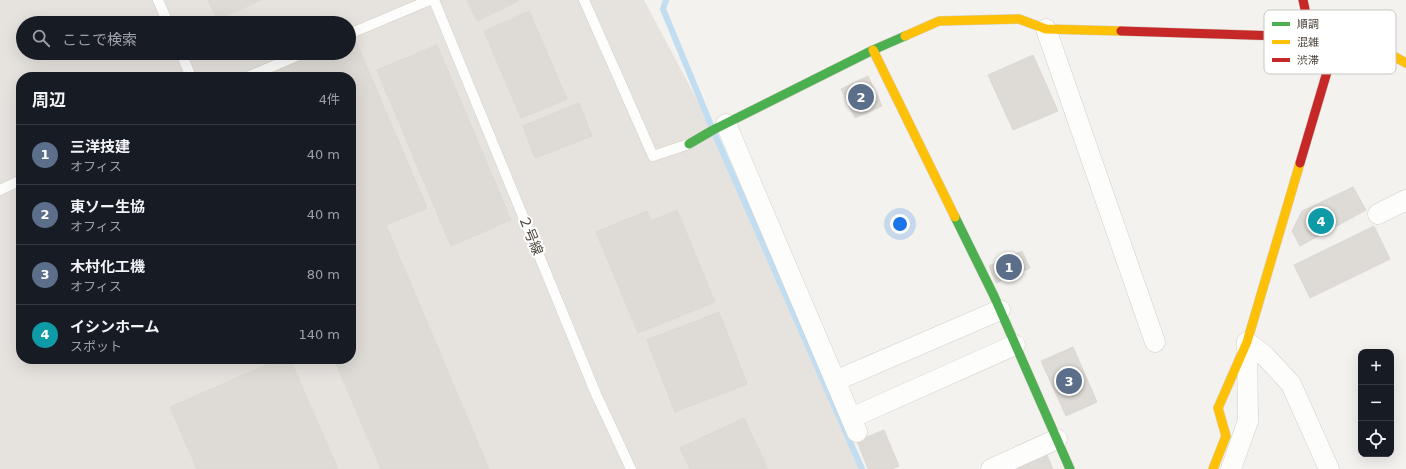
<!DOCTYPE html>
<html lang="ja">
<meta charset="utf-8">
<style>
body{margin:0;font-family:"DejaVu Sans","Noto Sans JP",sans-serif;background:#20242c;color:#f1f3f6}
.controls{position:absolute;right:12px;bottom:12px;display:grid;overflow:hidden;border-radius:8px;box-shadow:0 4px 16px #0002}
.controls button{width:36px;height:36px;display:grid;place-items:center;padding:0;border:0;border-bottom:1px solid #363941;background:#171b24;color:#f1f3f6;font:20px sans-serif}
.you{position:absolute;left:900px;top:224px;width:14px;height:14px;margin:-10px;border:3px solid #fff;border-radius:50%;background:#1a73e8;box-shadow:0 0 0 6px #1a73e833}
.badge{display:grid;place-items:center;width:26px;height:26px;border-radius:50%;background:#868178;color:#fff;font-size:13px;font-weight:700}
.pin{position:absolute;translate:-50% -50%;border:2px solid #fff;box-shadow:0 1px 4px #0006}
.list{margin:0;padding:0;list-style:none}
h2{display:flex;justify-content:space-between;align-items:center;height:52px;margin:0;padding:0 16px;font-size:17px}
h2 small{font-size:13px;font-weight:400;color:#9ea1a6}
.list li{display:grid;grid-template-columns:26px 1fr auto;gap:12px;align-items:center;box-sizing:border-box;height:60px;padding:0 16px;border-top:1px solid #363941}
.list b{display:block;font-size:15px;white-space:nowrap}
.list p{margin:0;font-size:13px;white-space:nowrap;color:#9ea1a6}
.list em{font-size:13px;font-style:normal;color:#9ea1a6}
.icon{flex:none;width:22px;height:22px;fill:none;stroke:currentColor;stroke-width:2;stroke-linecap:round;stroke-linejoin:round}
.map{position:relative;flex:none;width:1406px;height:469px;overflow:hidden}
.search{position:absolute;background:#171b24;box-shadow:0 4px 16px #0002;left:16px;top:16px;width:340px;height:44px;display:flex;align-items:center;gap:10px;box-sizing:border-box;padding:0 14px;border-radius:22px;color:#9ea1a6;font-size:15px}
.panel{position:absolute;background:#171b24;box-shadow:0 4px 16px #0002;left:16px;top:72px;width:340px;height:292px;border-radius:16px}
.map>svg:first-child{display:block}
.industrial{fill:#e6e2de;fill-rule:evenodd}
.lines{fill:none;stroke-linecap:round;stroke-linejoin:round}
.stream{stroke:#c0ddf1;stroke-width:6}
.building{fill:#dedbd6;stroke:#dcd9d4}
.lane-casing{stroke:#d2d0cb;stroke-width:11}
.street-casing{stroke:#d2d0cb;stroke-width:21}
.fast-casing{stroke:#d3cfc5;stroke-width:10}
.slow-casing{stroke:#d3cfc5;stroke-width:10}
.jam-casing{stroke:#d3cfc5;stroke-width:10}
.lane{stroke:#fdfdfc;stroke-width:10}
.street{stroke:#fdfdfc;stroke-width:20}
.fast{stroke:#4caf50;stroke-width:9}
.slow{stroke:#ffc107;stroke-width:9}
.jam{stroke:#c62828;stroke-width:9}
.labels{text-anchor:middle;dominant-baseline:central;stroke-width:4;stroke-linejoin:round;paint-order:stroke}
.street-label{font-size:14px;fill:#4b4439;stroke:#fff}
.key{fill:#fff;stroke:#c9c7c4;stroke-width:1}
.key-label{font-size:11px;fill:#4b4439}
</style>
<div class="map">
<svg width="1406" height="469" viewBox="0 0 1406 469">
<rect width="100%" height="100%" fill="#f4f2ee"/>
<!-- industrial -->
<path class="industrial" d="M 0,0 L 644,0 L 713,130 L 862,469 L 0,469 ZM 23,23 L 349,23 L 349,53 L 23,53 ZM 21,77 L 351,77 L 351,359 L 21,359 Z"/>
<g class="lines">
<!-- stream -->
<path class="stream" d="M 666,0 L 663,9 L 713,130 L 862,469"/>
</g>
<!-- building -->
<path class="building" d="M 208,0 L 261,0 L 217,20 Z
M 467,0 L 518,0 L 518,1 L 477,21 Z
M 529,11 L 567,99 L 521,118 L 484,31 Z
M 354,37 L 427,208 L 386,225 L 489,469 L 381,469 L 334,359 L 351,359 L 351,77 L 261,77 L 317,53 L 349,53 L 349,40 Z
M 437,45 L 511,220 L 451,246 L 377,70 Z
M 1033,55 L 1058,111 L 1013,130 L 988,75 Z
M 868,76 L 882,106 L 855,118 L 841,89 Z
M 579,103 L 592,136 L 535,158 L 523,126 Z
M 1353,187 L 1366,210 L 1300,246 L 1292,231 L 1302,211 Z
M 677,210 L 715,302 L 638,333 L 596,232 L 647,211 L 651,221 Z
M 1374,226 L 1390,259 L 1310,298 L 1294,265 Z
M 1022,251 L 1030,268 L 996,283 L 989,266 Z
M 719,312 L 747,384 L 675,412 L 647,340 Z
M 1073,347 L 1097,402 L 1066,416 L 1041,361 Z
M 280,359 L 290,359 L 338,469 L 197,469 L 170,407 Z
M 744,418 L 768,469 L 690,469 L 680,448 Z
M 884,430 L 899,466 L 892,469 L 868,469 L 857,441 Z
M 1041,441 L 1053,469 L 980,469 Z"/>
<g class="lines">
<defs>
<path id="lane" d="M 158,0 L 168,23
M 434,0 L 596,394 L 631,469
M 584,0 L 653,156 L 689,144
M 349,34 L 430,0
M 181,53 L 191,77
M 247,77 L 304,53
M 0,190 L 21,180"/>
<path id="street" d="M 1046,29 L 1155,342
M 726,124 L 857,432
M 1378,214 L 1406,200
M 1247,342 L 1265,356 L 1291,384 L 1329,469
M 835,381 L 1000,310
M 851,418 L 1015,345
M 991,469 L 1057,439
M 1231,469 L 1248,421 L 1247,342"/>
<path id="fast" d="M 689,144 L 713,130 L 873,50 L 905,36
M 955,217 L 994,296 L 1070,469"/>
<path id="slow" d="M 905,36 L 939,21 L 1019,19 L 1046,29 L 1121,31
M 1315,39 L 1336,51 L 1377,47 L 1406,63
M 873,50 L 955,217
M 1213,469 L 1226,436 L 1218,408 L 1247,342 L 1300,163"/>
<path id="jam" d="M 1303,0 L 1311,37
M 1121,31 L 1311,37 L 1315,39
M 1300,163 L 1330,62 L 1336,51"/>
</defs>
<!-- lane casing -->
<use href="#lane" class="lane-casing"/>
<!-- street casing -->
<use href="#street" class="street-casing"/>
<!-- fast casing -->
<use href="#fast" class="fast-casing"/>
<!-- slow casing -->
<use href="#slow" class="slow-casing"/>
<!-- jam casing -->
<use href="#jam" class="jam-casing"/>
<!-- lane -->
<use href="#lane" class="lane"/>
<!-- street -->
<use href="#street" class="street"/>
<!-- fast -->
<use href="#fast" class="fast"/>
<!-- slow -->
<use href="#slow" class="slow"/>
<!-- jam -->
<use href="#jam" class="jam"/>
</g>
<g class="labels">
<!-- street labels -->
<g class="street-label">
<text transform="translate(531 235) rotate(68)">２号線</text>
</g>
</g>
<!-- legend -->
<rect x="1264" y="10" width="132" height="64" rx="6" class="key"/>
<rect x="1272" y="22" width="18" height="4" fill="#4caf50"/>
<rect x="1272" y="40" width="18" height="4" fill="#ffc107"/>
<rect x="1272" y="58" width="18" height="4" fill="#c62828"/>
<g class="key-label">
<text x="1297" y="28">順調</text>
<text x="1297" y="46">混雑</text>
<text x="1297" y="64">渋滞</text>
</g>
</svg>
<div class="controls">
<button>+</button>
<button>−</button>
<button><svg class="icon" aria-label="locate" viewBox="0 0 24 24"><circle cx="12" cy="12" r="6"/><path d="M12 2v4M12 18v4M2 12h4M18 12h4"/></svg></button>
</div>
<div class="you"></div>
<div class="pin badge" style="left:1009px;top:267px;background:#5c6f8a">1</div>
<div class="pin badge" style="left:861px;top:97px;background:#5c6f8a">2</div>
<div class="pin badge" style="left:1069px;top:381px;background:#5c6f8a">3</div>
<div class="pin badge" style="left:1321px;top:221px;background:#0f9aa8">4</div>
<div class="search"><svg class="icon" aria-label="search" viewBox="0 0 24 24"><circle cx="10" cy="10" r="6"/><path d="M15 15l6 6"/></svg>ここで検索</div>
<section class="panel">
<h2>周辺<small>4件</small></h2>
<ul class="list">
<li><span class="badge" style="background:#5c6f8a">1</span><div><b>三洋技建</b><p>オフィス</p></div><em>40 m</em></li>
<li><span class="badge" style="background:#5c6f8a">2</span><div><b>東ソー生協</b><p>オフィス</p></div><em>40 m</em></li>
<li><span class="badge" style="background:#5c6f8a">3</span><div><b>木村化工機</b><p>オフィス</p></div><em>80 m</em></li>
<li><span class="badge" style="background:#0f9aa8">4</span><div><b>イシンホーム</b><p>スポット</p></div><em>140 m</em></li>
</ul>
</section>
</div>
